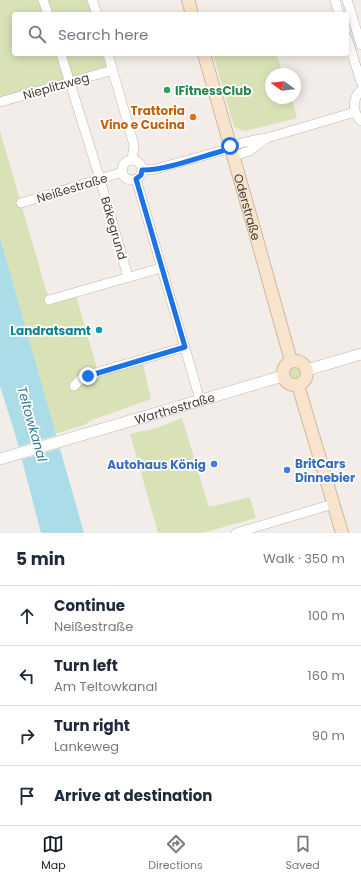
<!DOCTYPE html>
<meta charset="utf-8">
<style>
body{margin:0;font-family:Poppins,sans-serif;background:#f2f2f3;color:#1f2937}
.compass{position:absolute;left:265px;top:68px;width:36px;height:36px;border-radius:50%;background:#fff;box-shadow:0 2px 10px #0003;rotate:285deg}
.stop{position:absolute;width:12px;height:12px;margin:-9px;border:3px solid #1a73e8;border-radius:50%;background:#fff}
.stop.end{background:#1a73e8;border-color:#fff;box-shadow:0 1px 4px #0008}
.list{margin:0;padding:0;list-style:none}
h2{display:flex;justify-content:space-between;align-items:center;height:52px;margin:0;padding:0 16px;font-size:17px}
h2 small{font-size:13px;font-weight:400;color:#747a83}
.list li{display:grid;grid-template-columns:26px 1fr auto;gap:12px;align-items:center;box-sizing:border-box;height:60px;padding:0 16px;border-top:1px solid #e0e1e3}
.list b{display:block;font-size:15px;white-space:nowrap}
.list p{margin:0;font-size:13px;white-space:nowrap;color:#747a83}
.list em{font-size:13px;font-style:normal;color:#747a83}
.icon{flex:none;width:22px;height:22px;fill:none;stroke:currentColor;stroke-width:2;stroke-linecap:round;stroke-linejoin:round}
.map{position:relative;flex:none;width:361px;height:533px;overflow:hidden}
.search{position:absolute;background:#fff;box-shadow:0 2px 10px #0003;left:12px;right:12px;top:12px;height:44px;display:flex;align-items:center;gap:10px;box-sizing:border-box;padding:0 14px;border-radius:4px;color:#747a83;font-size:15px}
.sheet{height:292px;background:#fff}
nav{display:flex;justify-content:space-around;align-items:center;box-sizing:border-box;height:56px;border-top:1px solid #e0e1e3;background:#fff;font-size:11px;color:#747a83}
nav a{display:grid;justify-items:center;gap:2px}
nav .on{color:#111827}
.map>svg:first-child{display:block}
.green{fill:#d8e2b6}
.water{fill:#abdde8}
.pier{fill:#f2ede8}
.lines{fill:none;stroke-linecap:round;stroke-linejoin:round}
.minor-casing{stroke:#c0b6af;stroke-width:10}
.tertiary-casing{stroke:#c0b6af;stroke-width:12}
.secondary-casing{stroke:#d0b89f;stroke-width:14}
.minor{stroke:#fff;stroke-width:9}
.tertiary{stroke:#fff;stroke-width:11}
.secondary{stroke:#f8e4cc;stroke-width:12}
.route{stroke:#1a73e8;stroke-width:5}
.leisure-dot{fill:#2e9e5b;stroke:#fff;stroke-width:1.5}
.food-dot{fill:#e8710a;stroke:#fff;stroke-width:1.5}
.culture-dot{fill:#0f9aa8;stroke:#fff;stroke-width:1.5}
.shop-dot{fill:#3f7fe0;stroke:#fff;stroke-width:1.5}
.labels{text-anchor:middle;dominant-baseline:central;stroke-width:3.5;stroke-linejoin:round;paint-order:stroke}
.street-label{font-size:12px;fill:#453d38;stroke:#fff}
.leisure-label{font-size:12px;font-weight:bold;fill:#27864d;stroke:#fff;text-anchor:start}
.food-label{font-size:12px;font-weight:bold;fill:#c56008;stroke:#fff;text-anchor:end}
.culture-label{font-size:12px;font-weight:bold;fill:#0d838f;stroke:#fff;text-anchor:end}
.shop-label{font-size:12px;font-weight:bold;fill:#366cbe;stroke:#fff;text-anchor:start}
.water-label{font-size:13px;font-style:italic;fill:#367d8f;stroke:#fff}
</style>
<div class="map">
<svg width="361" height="533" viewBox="0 0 361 533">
<rect width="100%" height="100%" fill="#f2ede8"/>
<!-- green -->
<path class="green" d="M 0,0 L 92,0 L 97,14 L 14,14 L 14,54 L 108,54 L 113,70 L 0,102 Z
M 213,54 L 277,54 L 283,74 L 271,74 L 271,98 L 291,98 L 297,118 L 245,131 L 234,127 Z
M 0,131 L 49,300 L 75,292 L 98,372 L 142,359 L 151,399 L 92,420 L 84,425 L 54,434 L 0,238 Z
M286 373a9 9 0 1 1 18 0a9 9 0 1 1-18 0Z
M 182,418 L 209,507 L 250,497 L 256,518 L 202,533 L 158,533 L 130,434 L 157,428 Z"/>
<!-- water -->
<path class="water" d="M 0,238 L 84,533 L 41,533 L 16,437 L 0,386 Z"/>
<!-- pier -->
<path class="pier" d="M 57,435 L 61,448 L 20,460 L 17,447 Z"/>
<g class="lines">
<defs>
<path id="minor" d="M 43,0 L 48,14
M 92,0 L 97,14
M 335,0 L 339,14
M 347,0 L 361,45
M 347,38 L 361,82
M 61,54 L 100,179 L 128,277
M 108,54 L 134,145 L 132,160
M 361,90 C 352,99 352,112 361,121
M 0,102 L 113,70
M 230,146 L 254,140 L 267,138 L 355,112
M 233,156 L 249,151 L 267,138
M122 170a10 10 0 1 1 20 0a10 10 0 1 1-20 0Z
M 142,169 L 152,170 L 231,148
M 136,179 L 200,400
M 21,203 L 123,172
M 49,300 L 161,268
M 74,386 L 81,379 L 98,372 L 185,347
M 236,533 L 333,504"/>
<g id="tertiary">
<path d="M 307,370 L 361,354"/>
<path id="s1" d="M 0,459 L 283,376"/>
</g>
<g id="secondary">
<path d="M 188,0 L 192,14"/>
<path id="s2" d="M 204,54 L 251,218 L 291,361"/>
<circle cx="295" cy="373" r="12"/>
<path d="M 298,385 L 342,533"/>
</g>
</defs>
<!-- minor casing -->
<use href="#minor" class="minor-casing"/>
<!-- tertiary casing -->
<use href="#tertiary" class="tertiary-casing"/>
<!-- secondary casing -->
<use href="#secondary" class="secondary-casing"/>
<!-- minor -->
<use href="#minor" class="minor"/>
<!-- tertiary -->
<use href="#tertiary" class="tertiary"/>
<!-- secondary -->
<use href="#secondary" class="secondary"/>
</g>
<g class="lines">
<!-- route -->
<path class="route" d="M 88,376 L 185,347 L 136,179 L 141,175 L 142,170 C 163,171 200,157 222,151 L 231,148 L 230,146"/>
</g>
<!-- markers -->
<circle class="leisure-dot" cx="167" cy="90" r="4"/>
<circle class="food-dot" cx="193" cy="117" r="4"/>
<circle class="culture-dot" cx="99" cy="330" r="4"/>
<g class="shop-dot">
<circle cx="214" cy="464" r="4"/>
<circle cx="287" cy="470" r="4"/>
</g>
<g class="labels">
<!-- street labels -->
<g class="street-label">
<text transform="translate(56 86) rotate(-16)">Nieplitzweg</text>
<text transform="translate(72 188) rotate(-17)">Neißestraße</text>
<text stroke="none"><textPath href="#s2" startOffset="159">Oderstraße</textPath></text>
<text transform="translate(114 228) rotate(74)">Bäkegrund</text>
<text stroke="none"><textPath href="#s1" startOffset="182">Warthestraße</textPath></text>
</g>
<!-- leisure labels -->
<g class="leisure-label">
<text x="175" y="90">IFitnessClub</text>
</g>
<!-- food labels -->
<g class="food-label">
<text x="185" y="110">Trattoria<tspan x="185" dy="14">Vino e Cucina</tspan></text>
</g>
<!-- culture labels -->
<g class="culture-label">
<text x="91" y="330">Landratsamt</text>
</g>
<!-- shop labels -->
<g class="shop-label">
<text x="295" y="463">BritCars<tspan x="295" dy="14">Dinnebier</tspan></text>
<text x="206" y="464" text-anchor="end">Autohaus König</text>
</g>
<!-- water labels -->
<g class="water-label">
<text transform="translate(32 424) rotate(74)">Teltowkanal</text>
</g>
</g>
</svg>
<svg class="compass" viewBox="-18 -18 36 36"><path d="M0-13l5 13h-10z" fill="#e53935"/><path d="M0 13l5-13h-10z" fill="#747a83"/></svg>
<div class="stop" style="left:230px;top:146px"></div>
<div class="stop end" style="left:88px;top:376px"></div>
<div class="search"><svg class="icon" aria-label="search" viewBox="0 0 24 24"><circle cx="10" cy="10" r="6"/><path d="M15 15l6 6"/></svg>Search here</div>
</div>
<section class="sheet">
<h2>5 min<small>Walk · 350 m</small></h2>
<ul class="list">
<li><svg class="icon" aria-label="ahead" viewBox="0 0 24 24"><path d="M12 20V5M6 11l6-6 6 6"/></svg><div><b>Continue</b><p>Neißestraße</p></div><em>100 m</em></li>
<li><svg class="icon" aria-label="left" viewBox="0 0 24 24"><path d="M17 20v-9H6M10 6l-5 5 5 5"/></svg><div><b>Turn left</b><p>Am Teltowkanal</p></div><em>160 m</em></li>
<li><svg class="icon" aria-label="right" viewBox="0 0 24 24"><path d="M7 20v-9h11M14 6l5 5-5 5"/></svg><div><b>Turn right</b><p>Lankeweg</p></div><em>90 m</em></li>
<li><svg class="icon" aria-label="arrive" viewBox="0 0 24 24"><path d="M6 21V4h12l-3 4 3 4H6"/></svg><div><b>Arrive at destination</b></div></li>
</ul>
</section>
<nav>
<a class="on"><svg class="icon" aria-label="map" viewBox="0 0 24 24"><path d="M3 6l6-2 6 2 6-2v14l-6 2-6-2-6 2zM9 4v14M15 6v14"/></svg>Map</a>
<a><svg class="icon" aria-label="directions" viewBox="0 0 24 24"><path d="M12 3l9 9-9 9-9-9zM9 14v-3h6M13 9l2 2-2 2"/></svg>Directions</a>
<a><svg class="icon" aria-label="saved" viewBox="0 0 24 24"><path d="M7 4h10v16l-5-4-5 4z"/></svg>Saved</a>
</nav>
